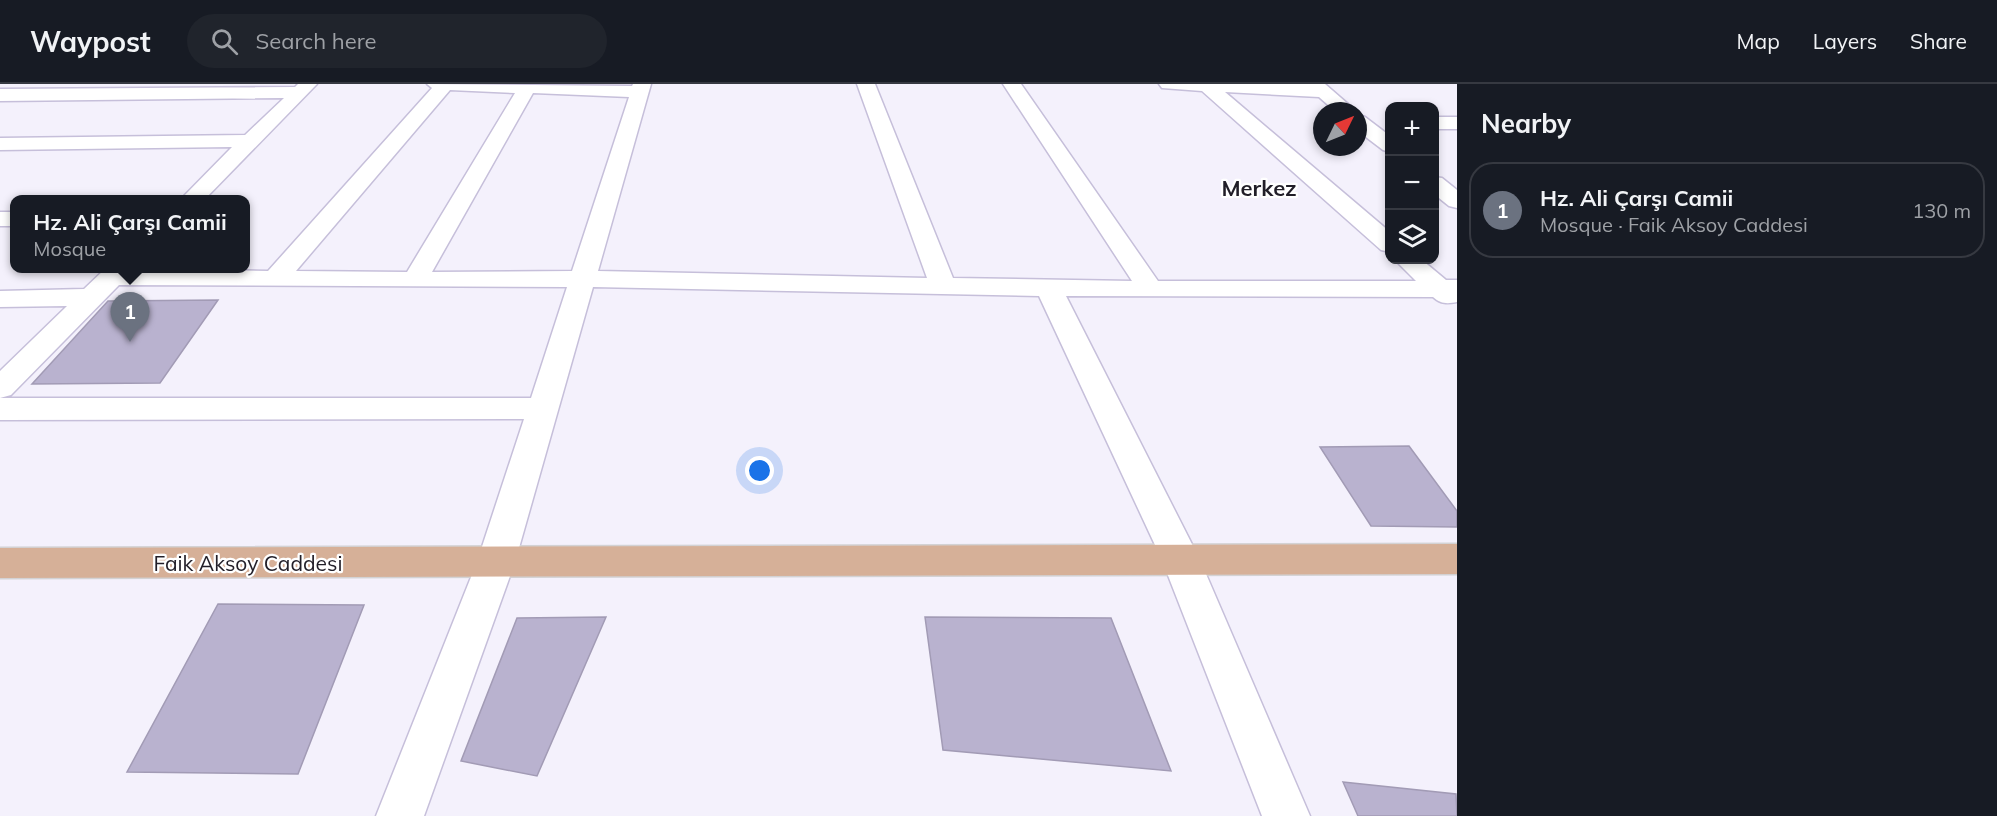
<!DOCTYPE html>
<meta charset="utf-8">
<style>
body{margin:0;font-family:Mulish,sans-serif;background:#20242c;color:#f1f3f6}
.controls{position:absolute;right:18px;top:18px;display:grid;overflow:hidden;border-radius:12px;box-shadow:0 3px 9px #0003}
.controls button{width:54px;height:54px;display:grid;place-items:center;padding:0;border:0;border-bottom:2px solid #363941;background:#171b24;color:#f1f3f6;font:30px sans-serif}
.compass{position:absolute;left:1313px;top:18px;width:54px;height:54px;border-radius:50%;background:#171b24;box-shadow:0 3px 9px #0003;rotate:47deg}
.you{position:absolute;left:760px;top:387px;width:21px;height:21px;margin:-15px;border:4px solid #fff;border-radius:50%;background:#1a73e8;box-shadow:0 0 0 9px #1a73e833}
.badge{display:grid;place-items:center;width:39px;height:39px;border-radius:50%;background:#1a73e8;color:#fff;font-size:20px;font-weight:700}
.pin{position:absolute;translate:-50% -50px;filter:drop-shadow(0 2px 3px #0008)}
.pin::after{content:'';position:absolute;top:32px;width:21px;height:18px;background:inherit;clip-path:polygon(0 0,100% 0,50% 100%)}
.popup{position:absolute;left:10px;top:111px;width:240px;height:78px;box-sizing:border-box;display:grid;place-content:center;border-radius:12px;background:#171b24;filter:drop-shadow(0 2px 4px #0005);font-size:20px;white-space:nowrap;color:#9ea1a6}
.popup b{font-size:22px;color:#f1f3f6}
.popup::after{content:'';position:absolute;left:50%;top:100%;margin-left:-12px;border:12px solid transparent;border-top-color:#171b24}
.list{margin:0;padding:0;list-style:none}
h2{display:flex;justify-content:space-between;align-items:center;height:78px;margin:0;padding:0 24px;font-size:26px}
h2 small{font-size:20px;font-weight:400;color:#9ea1a6}
.list li{display:grid;grid-template-columns:39px 1fr auto;gap:18px;align-items:center;box-sizing:border-box;height:96px;margin:0 12px 12px;padding:0 12px;border:2px solid #363941;border-radius:24px}
.list b{display:block;font-size:22px;white-space:nowrap}
.list p{margin:0;font-size:20px;white-space:nowrap;color:#9ea1a6}
.list em{font-size:20px;font-style:normal;color:#9ea1a6}
.icon{flex:none;width:33px;height:33px;fill:none;stroke:currentColor;stroke-width:2;stroke-linecap:round;stroke-linejoin:round}
.map{position:relative;flex:none;width:1457px;height:732px;overflow:hidden}
header{display:flex;align-items:center;gap:36px;box-sizing:border-box;height:84px;padding:0 30px;background:#171b24;border-bottom:2px solid #363941}
header strong{font-size:28px}
nav{display:flex;gap:33px;margin-inline-start:auto;font-size:21px}
.search{width:420px;height:54px;background:#20242c;display:flex;align-items:center;gap:15px;box-sizing:border-box;padding:0 21px;border-radius:33px;color:#9ea1a6;font-size:22px}
main{display:flex}
aside{flex:1;background:#171b24}
.map>svg:first-child{display:block}
.building{fill:#b9b2cf;stroke:#a29bb5;stroke-width:1.5}
.lines{fill:none;stroke-linecap:round;stroke-linejoin:round}
.minor-casing{stroke:#c6bfda;stroke-width:3}
.major-casing{stroke:#d3d2d4;stroke-width:3}
.minor{fill:#fff;fill-rule:evenodd}
.major{fill:#d6b098;fill-rule:evenodd}
.labels{text-anchor:middle;dominant-baseline:central;stroke-width:4.5;stroke-linejoin:round;paint-order:stroke}
.street-label{font-size:21px;fill:#211e28;stroke:#fff}
.far-district-label{font-size:22px;font-weight:bold;fill:#211e28;stroke:#fff}
</style>
<header>
<strong>Waypost</strong>
<div class="search"><svg class="icon" aria-label="search" viewBox="0 0 24 24"><circle cx="10" cy="10" r="6"/><path d="M15 15l6 6"/></svg>Search here</div>
<nav><a>Map</a><a>Layers</a><a>Share</a></nav>
</header>
<main>
<div class="map">
<svg width="1457" height="732" viewBox="0 0 1457 732">
<rect width="100%" height="100%" fill="#f4f1fc"/>
<!-- building -->
<path class="building" d="M 218,216 L 160,299 L 32,300 L 108,217 Z
M 1409,362 L 1457,427 L 1457,443 L 1371,442 L 1320,363 Z
M 218,520 L 364,521 L 298,690 L 127,688 Z
M 606,533 L 537,692 L 461,677 L 517,534 Z
M 925,533 L 1111,534 L 1171,687 L 943,666 Z
M 1343,698 L 1456,710 L 1457,732 L 1358,732 Z"/>
<g class="lines">
<defs>
<path id="minor" d="M 298,0 L 317,0 L 204,116 L 180,116 L 232,63 L 0,66 L 0,54 L 245,51 L 284,14 L 0,17 L 0,5 L 295,3 Z
M 427,0 L 632,2 L 633,0 L 651,0 L 598,187 L 927,194 L 857,0 L 875,0 L 953,194 L 1132,197 L 1003,0 L 1021,0 L 1158,197 L 1416,197 L 1395,176 L 1422,176 L 1446,196 L 1457,196 L 1457,218 C 1447,220 1441,220 1433,213 L 1066,212 L 1200,476 L 1310,732 L 1262,732 L 1162,476 L 1039,212 L 593,203 L 515,478 L 424,732 L 376,732 L 477,478 L 524,335 L 0,336 L 0,314 L 531,314 L 567,203 L 119,201 L 11,311 L 0,314 L 0,287 L 67,222 L 0,223 L 0,207 L 84,205 L 106,184 L 268,187 L 432,4 ZM 450,6 L 515,9 L 407,188 L 296,187 ZM 533,9 L 629,13 L 572,187 L 432,188 Z
M 1159,0 L 1325,0 L 1356,27 L 1335,27 L 1319,13 L 1225,8 L 1390,148 L 1390,168 L 1381,166 L 1202,7 L 1162,4 Z
M 1358,31 L 1365,33 L 1390,52 L 1390,68 L 1383,66 L 1358,47 Z
M 1434,33 L 1457,33 L 1457,45 L 1434,45 Z
M 1434,93 L 1442,94 L 1457,106 L 1457,124 L 1449,122 L 1434,110 Z
M 0,128 L 15,128 L 15,142 L 0,142 Z"/>
<path id="major" d="M 1457,460 L 1457,490 L 0,494 L 0,464 Z"/>
</defs>
<!-- minor casing -->
<use href="#minor" class="minor-casing"/>
<!-- major casing -->
<use href="#major" class="major-casing"/>
<!-- minor -->
<use href="#minor" class="minor"/>
<!-- major -->
<use href="#major" class="major"/>
</g>
<g class="labels">
<!-- street labels -->
<g class="street-label">
<text x="248" y="479">Faik Aksoy Caddesi</text>
</g>
<!-- far-district labels -->
<g class="far-district-label">
<text x="1259" y="104">Merkez</text>
</g>
</g>
</svg>
<div class="controls">
<button>+</button>
<button>−</button>
<button><svg class="icon" aria-label="layers" viewBox="0 0 24 24"><path d="M12 4l9 5-9 5-9-5zM3 14l9 5 9-5"/></svg></button>
</div>
<svg class="compass" viewBox="-18 -18 36 36"><path d="M0-13l5 13h-10z" fill="#e53935"/><path d="M0 13l5-13h-10z" fill="#9ea1a6"/></svg>
<div class="you"></div>
<div class="pin badge" style="left:130px;top:258px;background:#6b7280">1</div>
<div class="popup"><b>Hz. Ali Çarşı Camii</b>Mosque</div>
</div>
<aside>
<h2>Nearby<small></small></h2>
<ul class="list">
<li><span class="badge" style="background:#6b7280">1</span><div><b>Hz. Ali Çarşı Camii</b><p>Mosque · Faik Aksoy Caddesi</p></div><em>130 m</em></li>
</ul>
</aside>
</main>
